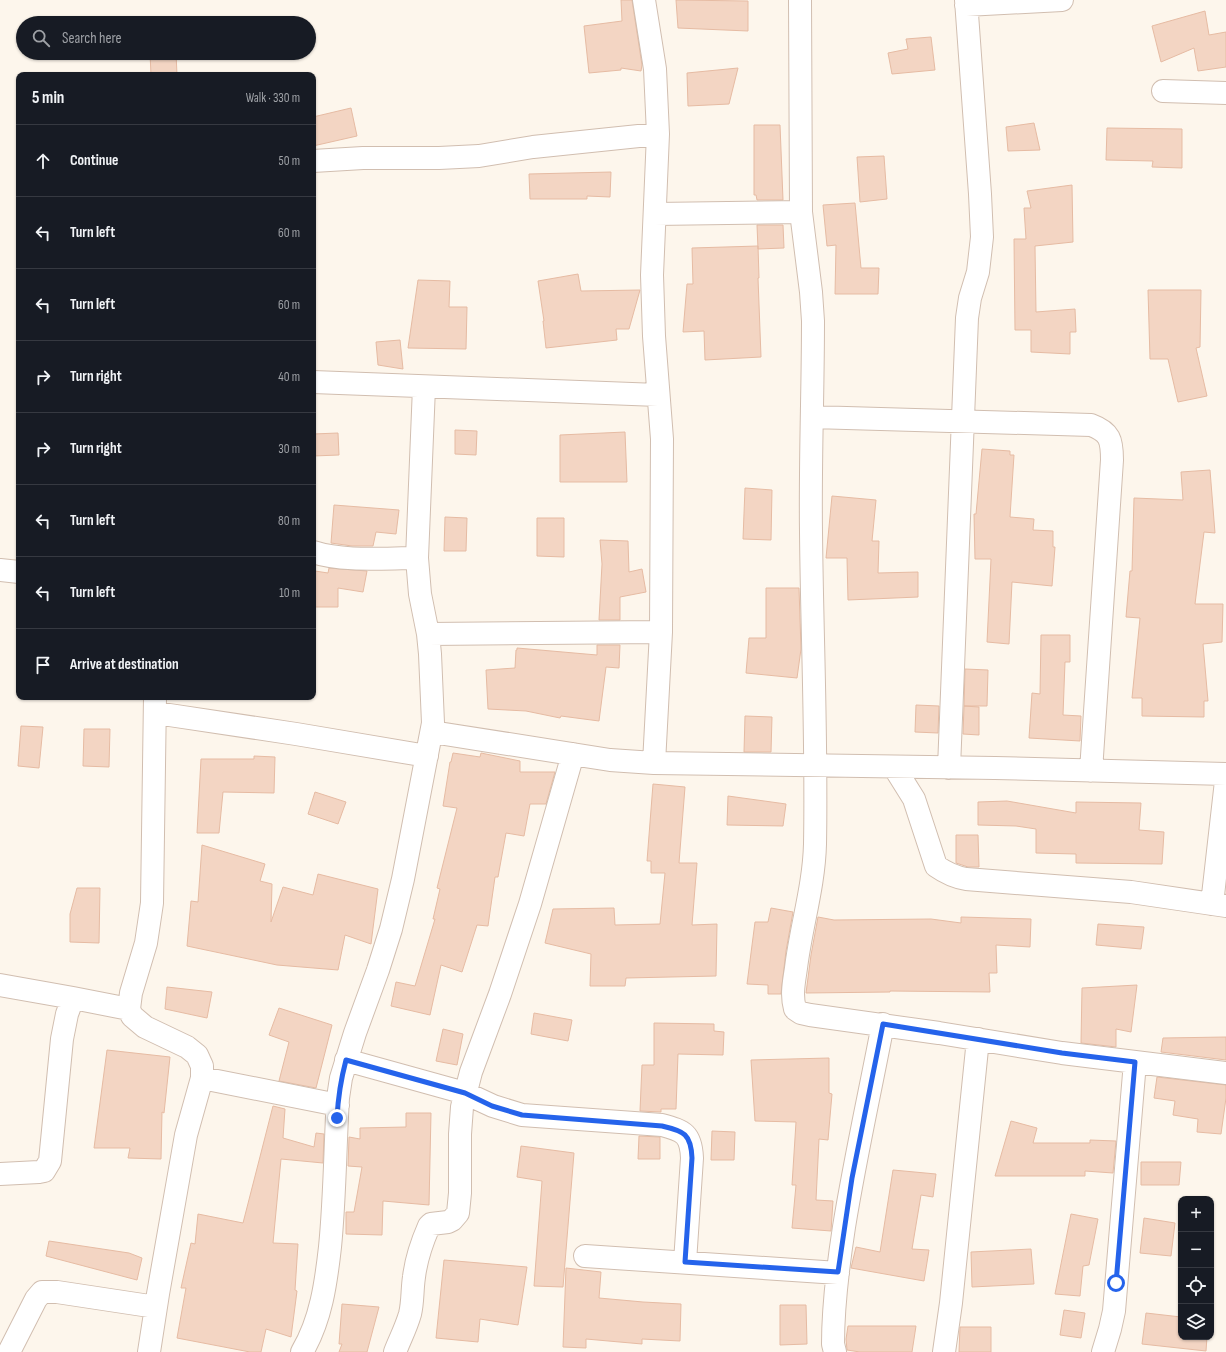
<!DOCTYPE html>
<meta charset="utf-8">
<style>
body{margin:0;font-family:"Sofia Sans Condensed",sans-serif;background:#242831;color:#f1f3f6}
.controls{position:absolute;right:12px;bottom:12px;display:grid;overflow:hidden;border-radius:8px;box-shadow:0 1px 3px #0004}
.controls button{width:36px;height:36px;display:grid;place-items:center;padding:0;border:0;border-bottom:1px solid #363941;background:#171b24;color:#f1f3f6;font:20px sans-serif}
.stop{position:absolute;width:12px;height:12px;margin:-9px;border:3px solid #2563eb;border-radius:50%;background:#fff}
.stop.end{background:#2563eb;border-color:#fff;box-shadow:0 1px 4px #0008}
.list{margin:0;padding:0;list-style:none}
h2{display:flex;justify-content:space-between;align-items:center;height:52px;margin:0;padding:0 16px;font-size:17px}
h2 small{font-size:13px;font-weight:400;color:#9ea1a6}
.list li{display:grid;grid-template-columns:26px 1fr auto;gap:12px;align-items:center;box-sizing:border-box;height:72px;padding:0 16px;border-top:1px solid #363941}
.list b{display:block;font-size:15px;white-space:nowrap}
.list em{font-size:13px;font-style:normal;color:#9ea1a6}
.icon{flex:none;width:22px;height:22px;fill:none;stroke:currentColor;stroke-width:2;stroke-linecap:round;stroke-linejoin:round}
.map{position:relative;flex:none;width:1226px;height:1352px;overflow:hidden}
.search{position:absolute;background:#171b24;box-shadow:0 1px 3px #0004;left:16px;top:16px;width:300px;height:44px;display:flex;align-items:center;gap:10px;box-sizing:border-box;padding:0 14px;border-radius:22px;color:#9ea1a6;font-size:15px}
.panel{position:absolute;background:#171b24;box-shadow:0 1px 3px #0004;left:16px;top:72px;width:300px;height:628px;border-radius:8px}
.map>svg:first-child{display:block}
.building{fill:#f3d5c3;stroke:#e6bba3}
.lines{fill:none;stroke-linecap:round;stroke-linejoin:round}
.minor-casing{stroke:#d1beb0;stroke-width:24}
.minor{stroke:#fff;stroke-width:22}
.route{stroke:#2563eb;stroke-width:5}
</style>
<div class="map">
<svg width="1226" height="1352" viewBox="0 0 1226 1352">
<rect width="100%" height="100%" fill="#fdf6ec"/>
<!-- building -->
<path class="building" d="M 621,0 L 632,0 L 642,65 L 641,71 L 621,68 L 621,70 L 589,73 L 584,26 L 622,21 Z
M 676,0 L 748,1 L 748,31 L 678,28 Z
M 1205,11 L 1209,35 L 1226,32 L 1226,67 L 1198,71 L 1194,48 L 1161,62 L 1152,26 Z
M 931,37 L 935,70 L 892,74 L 888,53 L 908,49 L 906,39 Z
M 150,53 L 176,53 L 177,75 L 151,75 Z
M 738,68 L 729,104 L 688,106 L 687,73 Z
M 351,108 L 357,136 L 313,146 L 313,117 Z
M 1034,123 L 1040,150 L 1008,151 L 1006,127 Z
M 754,125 L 780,125 L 783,200 L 757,200 L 756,195 L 754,195 Z
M 1107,128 L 1182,129 L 1182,168 L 1152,167 L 1153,161 L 1106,160 Z
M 884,156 L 887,199 L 860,202 L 857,157 Z
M 611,172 L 610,197 L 587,196 L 587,199 L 530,199 L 529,174 Z
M 1072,185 L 1073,242 L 1035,246 L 1036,312 L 1075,309 L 1076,332 L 1070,332 L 1070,354 L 1031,352 L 1031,330 L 1015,330 L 1014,239 L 1026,239 L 1024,208 L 1031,208 L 1027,191 Z
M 855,203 L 861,268 L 879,268 L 878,294 L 835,294 L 836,245 L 827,246 L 823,205 Z
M 757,225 L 783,225 L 784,248 L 758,249 Z
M 758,246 L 759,278 L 758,278 L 761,357 L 705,360 L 704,331 L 683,332 L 687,284 L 693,284 L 692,248 Z
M 578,274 L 581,291 L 640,290 L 629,329 L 616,329 L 617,340 L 546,348 L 543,321 L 544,321 L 538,281 Z
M 418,280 L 450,281 L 449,307 L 467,307 L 466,349 L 408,348 Z
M 1148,290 L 1201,290 L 1200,347 L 1196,348 L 1207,396 L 1178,402 L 1168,359 L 1150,359 Z
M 400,340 L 403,369 L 378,365 L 376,342 Z
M 455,430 L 477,431 L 476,455 L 455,454 Z
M 625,432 L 627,482 L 560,482 L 560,435 Z
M 338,433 L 339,455 L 313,456 L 313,434 Z
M 982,449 L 1010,451 L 1010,455 L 1014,455 L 1010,517 L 1034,519 L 1033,530 L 1053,531 L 1053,547 L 1055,547 L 1052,586 L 1012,582 L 1009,644 L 987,642 L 991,559 L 975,559 L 974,514 L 976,514 Z
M 1210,470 L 1215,533 L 1204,532 L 1195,604 L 1223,604 L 1222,642 L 1203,644 L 1208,701 L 1204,701 L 1204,717 L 1142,716 L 1142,698 L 1132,698 L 1140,618 L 1126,617 L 1130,571 L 1132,571 L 1134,498 L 1183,500 L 1181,472 Z
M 745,488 L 772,490 L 771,540 L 743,539 Z
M 832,496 L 876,500 L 872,541 L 879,541 L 878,573 L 918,572 L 918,597 L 848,600 L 847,558 L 826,558 Z
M 334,505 L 399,510 L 396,534 L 376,532 L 373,546 L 352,546 L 331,543 Z
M 445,517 L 467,518 L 466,551 L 444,551 Z
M 537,518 L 564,518 L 564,557 L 537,556 Z
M 600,540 L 628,541 L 629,572 L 642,569 L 646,592 L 620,597 L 620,620 L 599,620 L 602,564 Z
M 329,568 L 367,571 L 363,592 L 338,588 L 338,607 L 314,607 L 315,571 L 328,573 Z
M 766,588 L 799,588 L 801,649 L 797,678 L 746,673 L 749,638 L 766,638 Z
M 1041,635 L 1070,635 L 1070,662 L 1065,662 L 1063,715 L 1081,716 L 1080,741 L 1029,738 L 1032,693 L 1040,694 Z
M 597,645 L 620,645 L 619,668 L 606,667 L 599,721 L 561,716 L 560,718 L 526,711 L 488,709 L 486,670 L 515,668 L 516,650 L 517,650 L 517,648 L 597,655 Z
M 965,669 L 988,670 L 987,706 L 964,706 Z
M 916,705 L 939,706 L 938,733 L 915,732 Z
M 964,706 L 979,707 L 979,735 L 963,734 Z
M 745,716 L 772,717 L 771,752 L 744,752 Z
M 21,726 L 43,727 L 39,768 L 18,766 Z
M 84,729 L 110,729 L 109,767 L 83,766 Z
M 453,753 L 480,757 L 481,753 L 520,761 L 520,772 L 555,772 L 546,804 L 530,804 L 524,836 L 506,833 L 498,877 L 495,877 L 488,926 L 477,925 L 462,972 L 441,965 L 430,1015 L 391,1006 L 396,982 L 415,986 L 435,919 L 433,919 L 440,889 L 437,888 L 457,808 L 443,806 L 450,762 L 451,762 Z
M 254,756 L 275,757 L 274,793 L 223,792 L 219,833 L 197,833 L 201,759 L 254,759 Z
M 653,784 L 685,787 L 679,863 L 697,863 L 692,925 L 717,924 L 716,976 L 626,978 L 625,986 L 590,986 L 591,954 L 545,943 L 553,909 L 614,908 L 615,925 L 660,924 L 665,873 L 651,873 L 651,861 L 647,861 Z
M 315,792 L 346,802 L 338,824 L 308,814 Z
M 728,796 L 786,804 L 783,826 L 727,825 Z
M 1007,801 L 1076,813 L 1076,802 L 1141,803 L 1139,830 L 1164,832 L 1162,864 L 1076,863 L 1076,854 L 1036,853 L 1036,829 L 1016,826 L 978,825 L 978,802 Z
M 956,835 L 978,835 L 979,867 L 968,867 L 956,863 Z
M 202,845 L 265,864 L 260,881 L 272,884 L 271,922 L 283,887 L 313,895 L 318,874 L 378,889 L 371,944 L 345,935 L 338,970 L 277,965 L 187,946 L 191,901 L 198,902 Z
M 77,888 L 100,888 L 99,943 L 70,942 L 70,914 Z
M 771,908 L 793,912 L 786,951 L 781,994 L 768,994 L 768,985 L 747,984 L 755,922 L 768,922 Z
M 818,917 L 834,920 L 931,919 L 961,923 L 961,917 L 1031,919 L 1030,947 L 996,945 L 997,973 L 989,973 L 990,992 L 890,991 L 890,992 L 806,993 L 811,955 Z
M 1098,924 L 1144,927 L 1141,949 L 1096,945 Z
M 1137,985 L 1131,1032 L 1116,1029 L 1116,1047 L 1081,1043 L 1082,988 Z
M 167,987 L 212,992 L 207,1018 L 165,1009 Z
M 279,1008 L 332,1025 L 316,1088 L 279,1081 L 289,1042 L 269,1035 Z
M 534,1013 L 572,1020 L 568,1041 L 531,1034 Z
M 654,1023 L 714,1024 L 714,1031 L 724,1032 L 723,1055 L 678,1054 L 676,1109 L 661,1109 L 661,1112 L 640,1111 L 642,1065 L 654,1065 Z
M 443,1029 L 463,1034 L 457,1065 L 436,1061 Z
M 1226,1037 L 1226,1060 L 1161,1052 L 1163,1038 Z
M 107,1050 L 170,1057 L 164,1113 L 162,1112 L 161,1159 L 128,1158 L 130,1148 L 94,1148 Z
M 829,1058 L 829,1093 L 832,1094 L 828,1140 L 819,1139 L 816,1200 L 833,1201 L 831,1231 L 792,1228 L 796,1185 L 792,1185 L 796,1122 L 755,1121 L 751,1060 Z
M 1157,1077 L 1226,1085 L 1226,1098 L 1221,1134 L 1197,1132 L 1198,1119 L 1173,1115 L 1175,1101 L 1154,1098 Z
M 273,1106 L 285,1109 L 283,1138 L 314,1147 L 316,1133 L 324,1134 L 323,1163 L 281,1159 L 273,1243 L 298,1244 L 295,1290 L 297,1291 L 291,1337 L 266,1329 L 261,1352 L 250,1352 L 177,1338 L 186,1288 L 181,1288 L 191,1243 L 195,1244 L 198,1214 L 243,1223 Z
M 406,1113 L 431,1113 L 429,1205 L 383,1201 L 382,1235 L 346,1234 L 346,1212 L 354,1212 L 362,1167 L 348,1166 L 349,1137 L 360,1139 L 360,1128 L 406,1127 Z
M 1011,1121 L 1037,1128 L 1033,1143 L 1090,1143 L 1090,1140 L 1116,1141 L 1113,1173 L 1085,1171 L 1085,1176 L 995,1176 Z
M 712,1131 L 735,1132 L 734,1160 L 711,1160 Z
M 639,1136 L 660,1137 L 660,1159 L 638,1159 Z
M 521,1146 L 574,1153 L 563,1287 L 534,1286 L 542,1181 L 517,1177 Z
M 1141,1162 L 1181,1162 L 1179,1185 L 1141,1185 Z
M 893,1170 L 936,1174 L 933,1197 L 921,1195 L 912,1249 L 929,1250 L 924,1281 L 851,1268 L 856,1247 L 880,1252 Z
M 1071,1214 L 1098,1219 L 1089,1265 L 1083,1266 L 1080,1296 L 1055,1294 Z
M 1144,1218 L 1175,1223 L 1171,1256 L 1140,1253 Z
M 49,1241 L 129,1253 L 142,1258 L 137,1280 L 46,1256 Z
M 1031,1249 L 1034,1284 L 972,1287 L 971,1252 Z
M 444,1260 L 527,1267 L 518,1325 L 480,1319 L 478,1342 L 436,1338 Z
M 566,1268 L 601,1272 L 599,1298 L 643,1302 L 681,1304 L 680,1341 L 642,1339 L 642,1344 L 586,1339 L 586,1348 L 563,1347 Z
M 342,1304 L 379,1307 L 367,1352 L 339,1352 L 342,1344 L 339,1344 Z
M 780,1305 L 806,1305 L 807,1344 L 780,1345 Z
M 1064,1310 L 1085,1313 L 1081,1338 L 1060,1335 Z
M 1146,1313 L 1181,1317 L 1181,1337 L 1207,1337 L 1206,1351 L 1142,1344 Z
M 848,1326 L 916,1326 L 912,1352 L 860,1352 L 847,1350 L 846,1339 Z
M 960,1327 L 991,1327 L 991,1352 L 959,1352 Z"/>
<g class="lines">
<defs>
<path id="minor" d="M 644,0 L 655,69 L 658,134 L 652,275 L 654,336 L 662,439 L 661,632 L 654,763
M 800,0 L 801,212 L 811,292 L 813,321 C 813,391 810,462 811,532 C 812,636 817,740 815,844 C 814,886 801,927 796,968 C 794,982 791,995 795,1009 L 801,1013 L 810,1015 L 939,1033 L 1062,1053 L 1226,1073
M 966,5 L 1062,0
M 1163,91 L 1226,93
M 313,161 L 363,158 L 439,158 L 479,156 L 533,147 L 658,134
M 655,214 L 801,212
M 313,382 L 658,395
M 812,417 L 1091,425 C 1110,432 1112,440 1112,460 L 1091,771
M 313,552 C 344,562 384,558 417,558
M 0,570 L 19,572
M 428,634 L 661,632
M 156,713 L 296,734 L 427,756
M 432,732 L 610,760 L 654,763 L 995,768 L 1226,774
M 894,767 L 914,799 L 936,866 C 946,873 954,877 966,879 L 1131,892 L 1226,906
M 949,768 L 967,318 L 970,298 L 978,272 L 982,237 L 980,194 L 966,0
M 1212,904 L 1226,781
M 0,985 L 73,998 L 129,1009
M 346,1060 L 465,1093 L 493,1106 L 522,1115 L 662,1125 C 684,1131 691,1134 692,1158 L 685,1262
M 202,1078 L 338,1105
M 0,1174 L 39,1172 L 44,1171 L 50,1161 L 62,1039 L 67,1014 L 73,998
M 585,1256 L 838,1273
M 9,1352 L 36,1299 L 42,1292 L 57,1292 L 156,1307
M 149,1352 L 158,1294 L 186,1135 L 202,1078 L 202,1066 L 197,1055 L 187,1047 L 145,1027 L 132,1016 L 129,1009 L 131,993 L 146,943 L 152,903 L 155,697
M 302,1352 C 321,1320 326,1283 330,1247 C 335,1197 335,1147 338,1098 L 341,1078 L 355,1033 L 378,970 L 391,929 L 403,879 L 433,723 L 430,654 L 428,634 L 420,594 L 417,558 L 424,387
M 395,1352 C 400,1339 406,1328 410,1314 C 413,1302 412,1290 414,1277 C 416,1260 422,1242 429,1226 L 431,1224 L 448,1222 L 452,1220 L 458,1213 L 460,1193 L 460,1134 L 462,1107 L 471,1072 L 500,994 L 530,904 L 573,754
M 835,1352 L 833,1344 C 833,1305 838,1266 844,1227 C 855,1159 870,1092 883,1024
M 944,1352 L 951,1303 L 978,1039
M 1103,1352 L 1110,1329 L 1114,1311 L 1135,1062"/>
</defs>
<!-- minor casing -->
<use href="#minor" class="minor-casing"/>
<!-- minor -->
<use href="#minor" class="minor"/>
</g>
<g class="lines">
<!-- route -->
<path class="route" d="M 337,1118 C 338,1098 341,1079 346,1060 L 465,1093 L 492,1106 L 522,1115 L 662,1126 C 684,1131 691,1134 692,1158 L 685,1262 L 838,1272 L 852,1178 L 883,1024 L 1062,1053 L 1135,1062 L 1116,1283"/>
</g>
</svg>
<div class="controls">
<button>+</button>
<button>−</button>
<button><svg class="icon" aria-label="locate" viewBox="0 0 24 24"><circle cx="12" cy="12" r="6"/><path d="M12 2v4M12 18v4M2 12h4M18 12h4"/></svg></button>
<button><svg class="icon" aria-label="layers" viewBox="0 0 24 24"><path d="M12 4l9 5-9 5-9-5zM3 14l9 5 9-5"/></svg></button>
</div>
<div class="stop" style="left:1116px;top:1283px"></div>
<div class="stop end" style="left:337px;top:1118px"></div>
<div class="search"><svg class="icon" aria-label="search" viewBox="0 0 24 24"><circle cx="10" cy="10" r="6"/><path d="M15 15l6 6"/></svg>Search here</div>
<section class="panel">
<h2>5 min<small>Walk · 330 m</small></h2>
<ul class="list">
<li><svg class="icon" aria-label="ahead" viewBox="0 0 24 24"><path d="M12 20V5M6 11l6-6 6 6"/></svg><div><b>Continue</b></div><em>50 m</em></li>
<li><svg class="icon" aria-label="left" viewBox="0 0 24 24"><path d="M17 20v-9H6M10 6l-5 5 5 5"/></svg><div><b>Turn left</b></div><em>60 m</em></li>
<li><svg class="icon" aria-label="left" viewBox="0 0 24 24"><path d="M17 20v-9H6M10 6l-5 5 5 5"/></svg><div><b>Turn left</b></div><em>60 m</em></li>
<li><svg class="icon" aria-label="right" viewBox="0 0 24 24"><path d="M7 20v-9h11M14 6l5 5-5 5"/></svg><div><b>Turn right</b></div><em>40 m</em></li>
<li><svg class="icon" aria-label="right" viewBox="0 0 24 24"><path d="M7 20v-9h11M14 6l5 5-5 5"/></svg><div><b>Turn right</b></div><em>30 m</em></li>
<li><svg class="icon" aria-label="left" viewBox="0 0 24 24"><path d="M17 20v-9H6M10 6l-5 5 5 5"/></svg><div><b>Turn left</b></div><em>80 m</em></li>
<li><svg class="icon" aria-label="left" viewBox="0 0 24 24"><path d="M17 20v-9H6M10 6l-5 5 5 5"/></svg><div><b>Turn left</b></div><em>10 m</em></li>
<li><svg class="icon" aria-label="arrive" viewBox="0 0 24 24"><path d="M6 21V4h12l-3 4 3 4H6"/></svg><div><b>Arrive at destination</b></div></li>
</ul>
</section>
</div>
